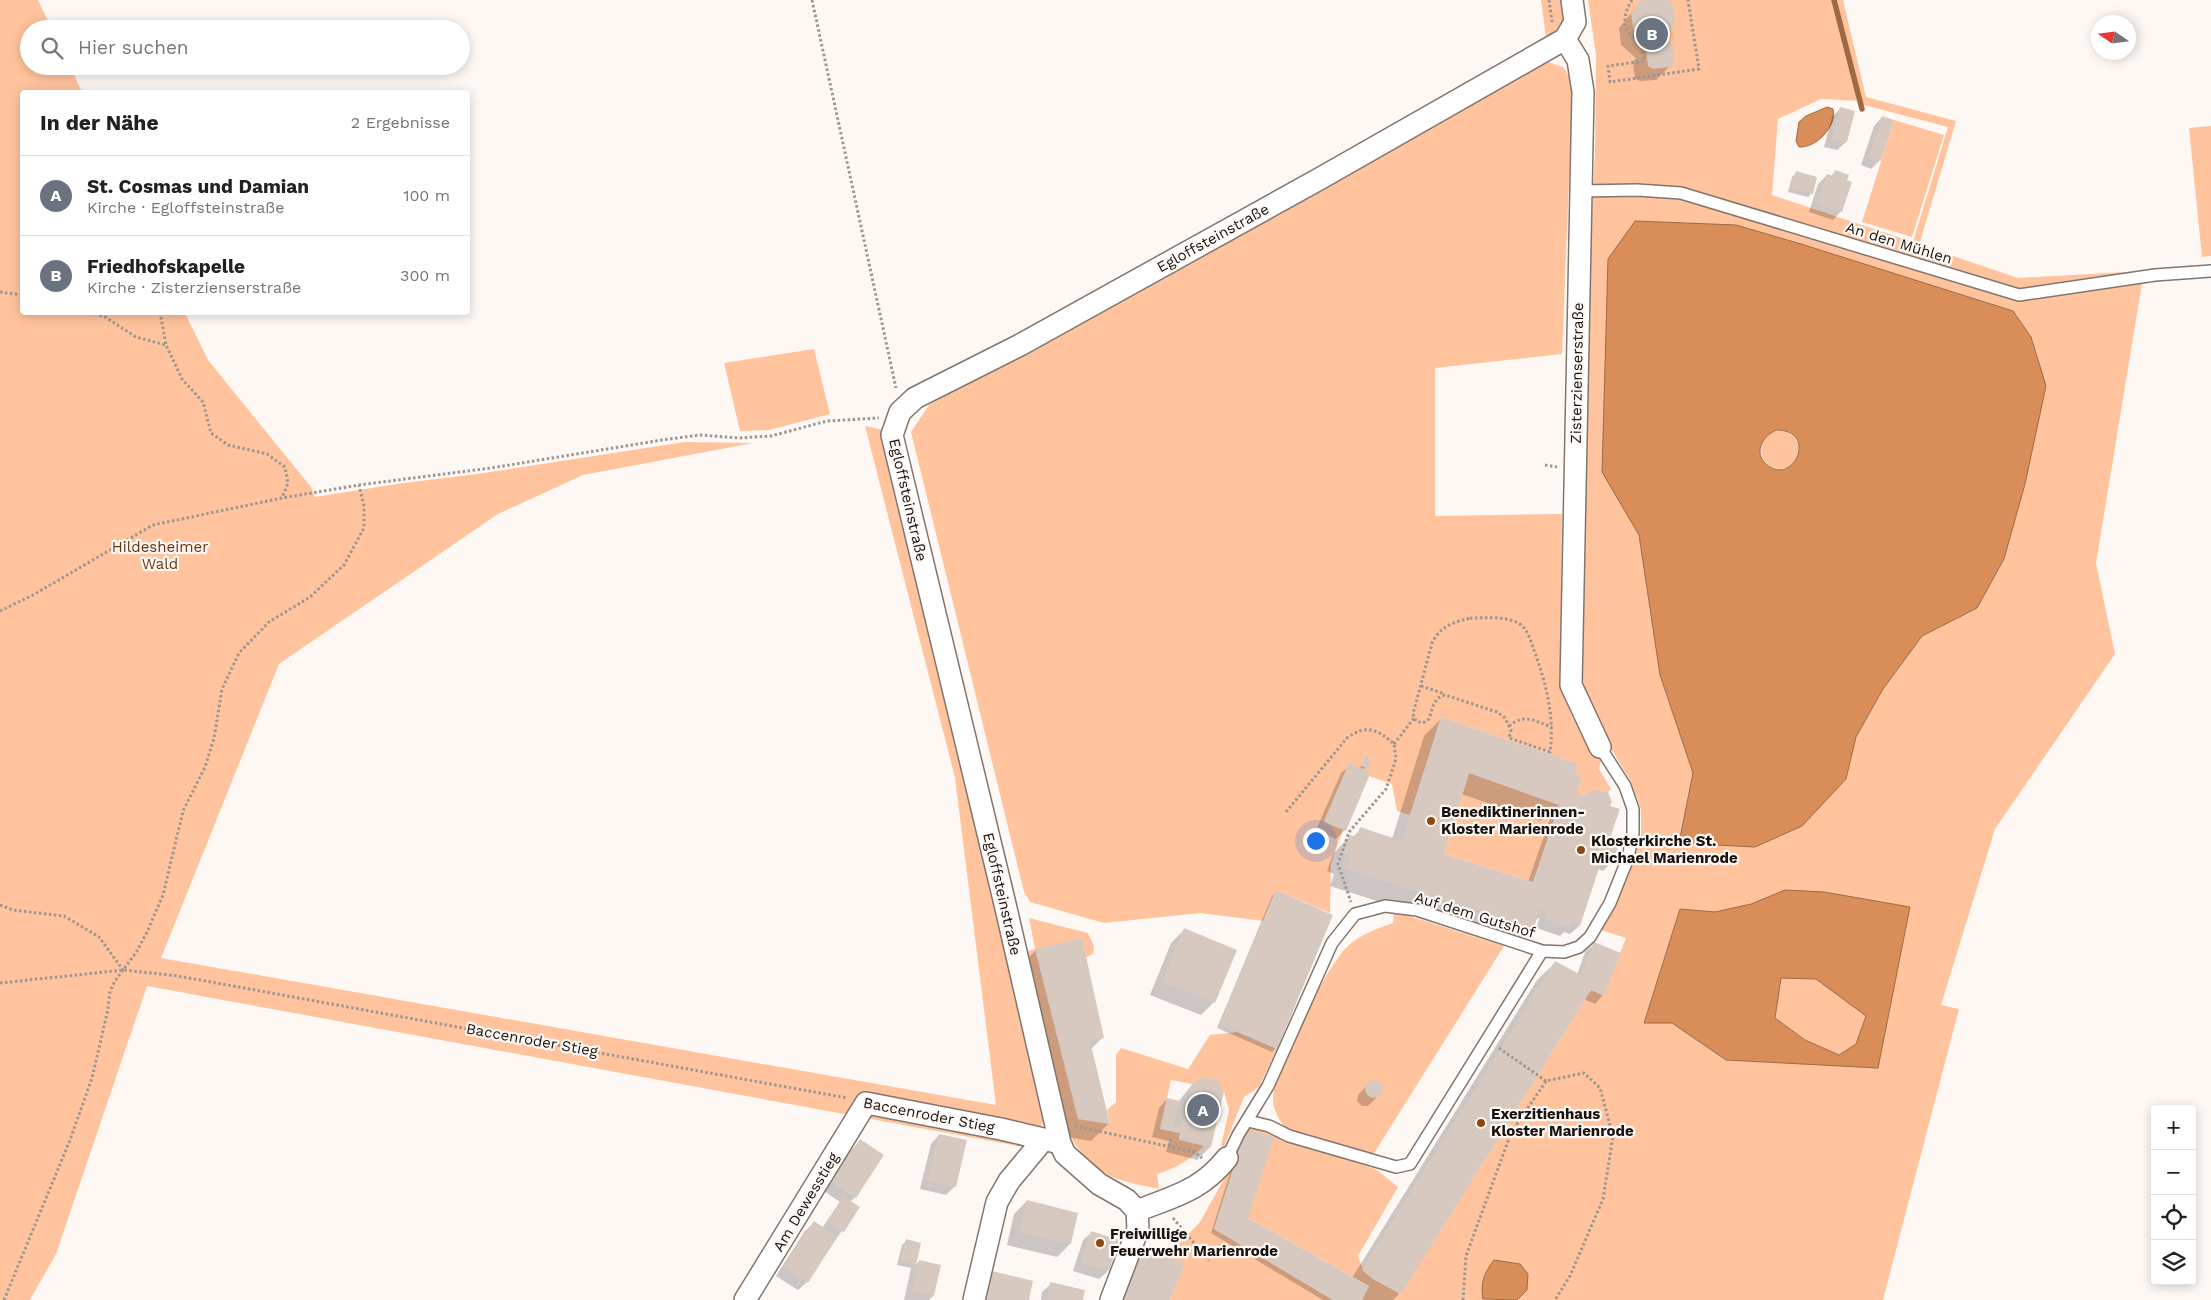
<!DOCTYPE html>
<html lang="de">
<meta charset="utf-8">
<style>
body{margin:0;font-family:"Work Sans",sans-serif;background:#f6f6f6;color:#202124}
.controls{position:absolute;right:15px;bottom:15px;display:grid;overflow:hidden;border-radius:5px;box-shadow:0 2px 12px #0003}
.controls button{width:45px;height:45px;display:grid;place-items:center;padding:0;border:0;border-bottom:1px solid #e0e0e0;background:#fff;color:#202124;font:25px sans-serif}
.compass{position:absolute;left:2091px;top:15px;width:45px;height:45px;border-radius:50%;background:#fff;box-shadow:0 2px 12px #0003;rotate:283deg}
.you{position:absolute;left:1315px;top:840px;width:18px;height:18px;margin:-12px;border:4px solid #fff;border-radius:50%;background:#1a73e8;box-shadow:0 0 0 8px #1a73e833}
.badge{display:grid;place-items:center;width:32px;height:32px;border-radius:50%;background:#111827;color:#fff;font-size:16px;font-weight:700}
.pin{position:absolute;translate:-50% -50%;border:2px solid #fff;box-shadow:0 1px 5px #0006}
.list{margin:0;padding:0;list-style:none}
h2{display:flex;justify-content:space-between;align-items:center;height:65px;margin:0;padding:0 20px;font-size:21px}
h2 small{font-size:16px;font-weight:400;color:#757577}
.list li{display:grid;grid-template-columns:32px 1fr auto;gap:15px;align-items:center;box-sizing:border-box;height:80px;padding:0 20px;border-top:1px solid #e0e0e0}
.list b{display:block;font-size:19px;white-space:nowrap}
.list p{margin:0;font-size:16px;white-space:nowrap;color:#757577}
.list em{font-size:16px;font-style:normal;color:#757577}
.icon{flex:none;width:28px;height:28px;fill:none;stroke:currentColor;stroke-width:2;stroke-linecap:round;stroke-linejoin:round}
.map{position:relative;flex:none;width:2211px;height:1300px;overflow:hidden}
.search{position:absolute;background:#fff;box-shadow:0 2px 12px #0003;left:20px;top:20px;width:450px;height:55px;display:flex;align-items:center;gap:12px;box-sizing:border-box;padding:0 18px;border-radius:28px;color:#757577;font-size:19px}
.panel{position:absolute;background:#fff;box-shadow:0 2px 12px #0003;left:20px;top:90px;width:450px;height:225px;border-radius:5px}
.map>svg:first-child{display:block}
.green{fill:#ffc49d;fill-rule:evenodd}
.water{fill:#d98e59;stroke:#9f6943;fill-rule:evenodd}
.shadow{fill:#0003;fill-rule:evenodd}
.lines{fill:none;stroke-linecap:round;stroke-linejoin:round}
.stream{stroke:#9f6943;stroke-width:5.5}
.building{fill:#d7c9bf;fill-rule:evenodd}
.lane-casing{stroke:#82756d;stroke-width:14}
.street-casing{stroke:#82756d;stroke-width:24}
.path{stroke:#9d9793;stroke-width:3;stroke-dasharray:2.5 2.5;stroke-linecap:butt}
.lane{stroke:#fff;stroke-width:11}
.street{stroke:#fff;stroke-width:21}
.poi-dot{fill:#8a4913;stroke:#fef8f4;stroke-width:2}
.labels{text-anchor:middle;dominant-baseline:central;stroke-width:4.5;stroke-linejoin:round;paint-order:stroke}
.street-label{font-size:15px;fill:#191310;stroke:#fef8f4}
.park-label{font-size:15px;fill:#66350c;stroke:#fef8f4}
.poi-label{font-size:15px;font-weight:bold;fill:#191310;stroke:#fef8f4;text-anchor:start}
</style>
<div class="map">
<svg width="2211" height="1300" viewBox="0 0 2211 1300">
<rect width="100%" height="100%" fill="#fef8f4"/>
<!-- green -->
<path class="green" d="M 0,0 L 38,0 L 52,29 L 29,29 L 29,66 L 70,66 L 82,92 L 22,92 L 22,312 L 185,313 L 208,360 L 311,487 L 315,497 L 403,483 L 477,474 L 685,442 L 753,443 L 583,475 L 498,514 L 279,664 L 161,958 L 996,1105 L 955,778 L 865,426 L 883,430 L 1047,1114 L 1041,1126 L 1018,1146 L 147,986 L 56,1254 L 30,1300 L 0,1300 Z
M 1541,0 L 1564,0 C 1567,21 1563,26 1546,38 Z
M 1588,0 L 1843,0 L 1866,97 L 1956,121 L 1920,242 L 1918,244 L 2018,278 L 2144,271 L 2096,563 L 2115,654 L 1995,829 L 1941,1005 L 1959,1009 L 1883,1300 L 1517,1300 L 1527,1290 L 1483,1299 L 1485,1300 L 1362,1300 L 1369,1286 L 1248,1218 L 1246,1129 L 1256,1126 L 1377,1170 L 1398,1187 L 1358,1256 L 1363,1270 L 1373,1279 L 1400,1294 L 1591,990 L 1604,995 L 1626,938 L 1601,930 L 1615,906 L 1633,863 L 1641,836 L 1641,809 L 1631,782 L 1606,740 L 1582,683 L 1583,410 L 1595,153 L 1596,55 ZM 1821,99 L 1861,101 L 1864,105 L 1948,127 L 1913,242 L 1772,195 L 1778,119 ZM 2031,337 L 2025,484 L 2004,559 L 1977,608 L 1922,636 L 1883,689 L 1856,737 L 1846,779 L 1679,842 L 1693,773 L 1660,675 L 1639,535 L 1602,471 ZM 1751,904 L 1910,907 L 1877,1068 L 1726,1060 L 1672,1023 L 1644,1022 L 1680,909 L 1715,912 Z
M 1548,62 L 1563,67 L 1573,82 L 1562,354 L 1435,368 L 1435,516 L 1562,514 L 1560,688 L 1574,720 L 1590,749 L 1597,754 L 1601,760 L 1599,769 L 1611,789 L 1608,792 L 1595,789 L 1586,793 L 1585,796 L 1576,793 L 1575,774 L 1577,764 L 1441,717 L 1410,815 L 1397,811 L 1392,784 L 1369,776 L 1370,772 L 1349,763 L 1324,821 L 1343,829 L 1331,864 L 1330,913 L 1276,890 L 1263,921 L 1200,913 L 1104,923 L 1030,902 L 1024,892 L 911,432 L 929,405 L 1536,67 Z
M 1894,120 L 1944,135 L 1912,237 L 1862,222 Z
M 2211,126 L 2211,256 L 2202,257 L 2189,128 Z
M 814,349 L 830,414 L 769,430 L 740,431 L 724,363 Z
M1761 450a19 19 0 1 1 38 0a19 19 0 1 1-38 0Z
M 1469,773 L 1559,805 L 1533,882 L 1444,854 Z
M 1394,911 L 1504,946 L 1373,1155 L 1286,1129 C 1279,1120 1273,1110 1273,1098 C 1274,1070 1326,968 1346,948 C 1358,935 1377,929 1393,923 Z
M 1029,918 L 1088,933 L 1094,946 L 1093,954 L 1087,957 L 1036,949 L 1079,1119 L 1110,1124 L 1107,1110 L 1116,1102 L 1116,1055 L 1121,1048 L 1188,1069 L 1210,1035 L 1237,1032 L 1277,1049 L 1259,1087 L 1244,1097 L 1224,1147 L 1221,1146 L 1229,1110 L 1224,1092 L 1203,1077 L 1192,1084 L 1171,1080 L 1160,1129 L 1180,1133 L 1179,1140 L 1204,1146 C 1189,1160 1177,1168 1157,1174 L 1159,1189 C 1111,1179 1093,1176 1067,1131 L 1025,952 L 1035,949 Z
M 1781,978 L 1816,979 L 1867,1016 L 1856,1044 L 1839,1055 L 1805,1040 L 1774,1018 Z
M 1238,1154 L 1214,1229 L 1333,1300 L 1170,1300 L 1184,1263 L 1167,1256 L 1200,1222 Z"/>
<!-- water -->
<path class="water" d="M 1827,107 L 1833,109 C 1837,127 1816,148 1799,147 L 1796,141 L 1799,122 L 1806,116 Z
M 1635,221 L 1736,225 L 1801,244 L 2013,311 L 2031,337 L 2046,386 L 2025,484 L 2004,559 L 1977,608 L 1922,636 L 1883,689 L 1856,737 L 1846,779 L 1802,826 L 1755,847 L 1679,843 L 1693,773 L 1660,675 L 1639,535 L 1602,472 L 1608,259 ZM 1777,430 C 1819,431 1793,488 1766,464 C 1753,452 1763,435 1777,430 Z
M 1785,890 L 1824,892 L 1910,907 L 1878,1068 L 1726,1060 L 1672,1023 L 1644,1023 L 1680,909 L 1715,912 L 1751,904 ZM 1781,978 L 1816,979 L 1866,1016 L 1856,1044 L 1839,1055 L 1805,1040 L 1775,1018 Z
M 1494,1260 L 1520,1264 L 1528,1274 L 1527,1290 L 1517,1300 L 1483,1299 C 1480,1283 1484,1273 1494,1260 Z"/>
<!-- shadow -->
<path class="shadow" d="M 1642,0 L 1665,0 L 1665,36 L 1670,66 L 1656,80 L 1640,81 L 1635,79 L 1633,62 L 1636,58 L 1621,45 L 1619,28 Z
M 1840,109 L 1854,112 L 1846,142 L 1837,150 L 1824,147 L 1832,117 Z
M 1882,117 L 1880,160 L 1871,169 L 1861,165 L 1874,126 Z
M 1835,172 L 1841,211 L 1833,220 L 1809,212 L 1818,184 L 1827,175 L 1830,177 Z
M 1796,173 L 1812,193 L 1808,197 L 1788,192 L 1792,177 Z
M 1441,719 L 1573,775 L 1575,792 L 1584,797 L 1587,794 L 1609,807 L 1612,862 L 1603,871 L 1598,869 L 1579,926 L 1570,934 L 1564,932 L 1560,936 L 1536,928 L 1540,917 L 1534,922 L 1533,928 L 1515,945 L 1330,886 L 1334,874 L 1327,871 L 1333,854 L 1350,836 L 1353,837 L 1361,829 L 1392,839 L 1424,736 ZM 1461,794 L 1541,821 L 1553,810 L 1528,882 L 1442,854 Z
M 1366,758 L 1366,767 L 1363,770 L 1345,830 L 1336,839 L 1316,830 L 1341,773 L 1350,765 L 1359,769 Z
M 1276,892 L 1276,1048 L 1272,1052 L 1217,1028 L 1272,896 Z
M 1184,930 L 1235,950 L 1214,1002 L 1201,1015 L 1150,995 L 1171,943 Z
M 1594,944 L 1603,995 L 1595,1004 L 1583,999 L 1400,1293 L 1393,1300 L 1323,1300 L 1211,1233 L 1242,1135 L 1246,1131 L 1246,1218 L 1352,1278 L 1537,980 L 1555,963 L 1577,975 L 1585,952 Z
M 1036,950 L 1103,1037 L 1091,1049 L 1108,1124 L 1091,1141 L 1061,1136 L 1018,968 Z
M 1371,1081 L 1377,1082 L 1381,1086 L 1382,1092 L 1368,1106 L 1362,1106 L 1357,1101 L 1358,1095 Z
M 1192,1085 L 1210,1147 L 1197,1160 L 1166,1152 L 1169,1141 L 1152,1137 L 1159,1108 L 1167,1099 L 1178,1102 Z
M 939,1135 L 965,1141 L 954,1187 L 946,1195 L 920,1189 L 931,1144 Z
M 860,1141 L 855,1197 L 850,1202 L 858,1207 L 807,1282 L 798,1290 L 776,1276 L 805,1231 L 814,1223 L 822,1228 L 840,1202 L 824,1191 L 852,1149 Z
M 1027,1201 L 1076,1214 L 1070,1244 L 1057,1257 L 1007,1245 L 1014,1214 Z
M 1092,1232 L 1108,1271 L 1099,1279 L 1073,1271 L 1083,1240 Z
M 906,1241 L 920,1244 L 915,1266 L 919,1261 L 933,1296 L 929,1300 L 904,1300 L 911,1268 L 897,1265 L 902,1245 Z
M 992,1273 L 1028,1300 L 980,1300 L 984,1281 Z
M 1051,1284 L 1081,1300 L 1041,1300 L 1042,1292 Z"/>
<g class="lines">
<!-- stream -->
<path class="stream" d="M 1834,0 L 1862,109"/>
</g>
<!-- building -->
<path class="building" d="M 1641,0 L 1668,0 L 1673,4 L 1675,22 L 1666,37 L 1667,41 L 1672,44 L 1674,61 L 1671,67 L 1653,69 L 1648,66 L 1646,48 L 1649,44 L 1634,32 L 1631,14 Z
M 1840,107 L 1855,111 L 1847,142 L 1832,139 Z
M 1882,116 L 1894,120 L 1881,161 L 1869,157 Z
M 1835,170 L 1849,175 L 1847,180 L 1852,182 L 1842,212 L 1817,204 L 1827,174 L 1833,176 Z
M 1796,171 L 1817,177 L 1813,194 L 1791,188 Z
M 1441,717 L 1578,764 L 1575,774 L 1582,776 L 1576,793 L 1585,796 L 1586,793 L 1595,789 L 1608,792 L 1612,802 L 1610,806 L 1620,809 L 1611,835 L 1621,839 L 1613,863 L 1602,859 L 1580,926 L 1571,923 L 1570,928 L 1544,919 L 1546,912 L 1539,910 L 1534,929 L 1346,869 L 1351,856 L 1343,854 L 1350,835 L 1357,837 L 1360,827 L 1402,841 ZM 1469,773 L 1559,805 L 1533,882 L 1444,854 Z
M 1365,756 L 1371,759 L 1367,768 L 1361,766 Z
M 1349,763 L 1371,772 L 1346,831 L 1324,822 Z
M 1276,890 L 1333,915 L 1277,1049 L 1220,1024 Z
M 1184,928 L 1237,950 L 1215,1003 L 1162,982 Z
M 1082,938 L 1104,1038 L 1090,1041 L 1110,1124 L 1078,1119 L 1035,949 Z
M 1594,942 L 1621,953 L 1604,996 L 1591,990 L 1401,1294 L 1373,1279 L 1362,1270 L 1555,961 L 1581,975 Z
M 1203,1077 L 1217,1080 L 1224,1092 L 1211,1147 L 1179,1139 L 1180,1133 L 1160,1129 L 1167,1098 L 1180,1101 L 1174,1126 L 1181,1127 L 1192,1084 Z
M1365 1089a9 9 0 1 1 18 0a9 9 0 1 1-18 0Z
M 1246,1129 L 1274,1137 L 1248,1218 L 1369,1286 L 1362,1300 L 1333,1300 L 1214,1229 Z
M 939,1134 L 967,1140 L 956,1187 L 927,1181 Z
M 860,1139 L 884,1155 L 856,1198 L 832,1182 Z
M 843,1196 L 860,1207 L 844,1232 L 827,1222 Z
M 1027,1200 L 1078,1213 L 1071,1244 L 1020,1232 Z
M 814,1221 L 837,1237 L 808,1283 L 784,1267 Z
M 1091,1231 L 1119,1240 L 1109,1271 L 1081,1262 Z
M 906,1239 L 921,1243 L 916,1265 L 900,1261 Z
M 1143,1247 L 1185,1263 L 1170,1300 L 1122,1300 Z
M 919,1260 L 941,1265 L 934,1296 L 912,1291 Z
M 992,1271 L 1033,1281 L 1029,1300 L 986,1300 Z
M 1050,1282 L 1085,1290 L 1083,1300 L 1047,1300 Z"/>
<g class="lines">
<defs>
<path id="lane" d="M 1581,191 L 1637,190 L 1681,193 L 2019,295 L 2155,275 L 2211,271
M 1248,1121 L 1269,1126 L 1289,1136 L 1396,1167 L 1410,1164 L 1542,951
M 1227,1158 L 1238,1135 L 1268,1086 L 1332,943 L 1355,914 L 1385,906 L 1417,910 L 1542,951 L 1564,952 L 1579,947 L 1590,937 L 1610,903 L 1628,858 L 1633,833 L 1633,809 L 1625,786 L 1600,747"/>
<path id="street" d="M 1565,39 L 1578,60 L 1583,92 L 1571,685 L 1600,747
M 1565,39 L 1575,22 L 1572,0
M 1137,1211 C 1174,1196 1201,1191 1227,1158
M 745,1300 L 866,1103 L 1001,1129 L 1060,1143
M 974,1300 L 997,1202 L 1009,1181 L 1043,1140
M 1111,1300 L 1138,1229 L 1137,1211 L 1127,1200 L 1099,1184 L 1065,1154 L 1060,1143 L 1005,904 L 892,435 L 900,412 L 915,398 L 1020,345 L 1321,178 L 1565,39"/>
</defs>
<!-- lane casing -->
<use href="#lane" class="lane-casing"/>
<!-- street casing -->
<use href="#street" class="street-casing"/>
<!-- path -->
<path class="path" d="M 812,0 L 896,388
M 1549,0 L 1552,22
M 1632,0 C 1627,7 1622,21 1627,30 C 1629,35 1637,40 1642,44 L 1644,61 L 1608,66 L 1610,82 L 1699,69 L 1688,0
M 0,292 L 22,295
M 90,312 L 105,317 L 136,337 L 166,345 L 182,379 L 203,402 L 211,433 L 228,445 L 267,454 L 285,467 L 288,483 L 282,498
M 160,312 L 166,345
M 1545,465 L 1557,467
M 0,611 L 33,595 L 153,525 L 282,498 L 359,485 L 491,468 L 662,440 L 700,435 L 739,438 L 771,436 L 827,421 L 879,418
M 1470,618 C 1485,618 1502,616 1516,622 C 1528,627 1530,640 1534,650 C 1546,683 1555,717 1550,752 L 1509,738 L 1511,730 L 1505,718 L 1497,712 L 1445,695 C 1433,698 1433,708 1429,719 L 1423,723 L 1416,721 L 1413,714 L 1432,643 C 1441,625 1453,623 1470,618 Z
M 1421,686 L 1445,694
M 1509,726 C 1525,713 1534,721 1552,727
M 1394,744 L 1414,718
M 1286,812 L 1347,738 C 1366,724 1377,729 1394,744 L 1396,759 L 1386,789 L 1349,832 L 1338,864 L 1351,902
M 0,905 L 13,910 L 64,916 L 99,937 L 123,970
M 0,983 L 124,970 L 178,976 L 847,1098
M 1499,1048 L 1546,1081
M 1075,1126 L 1194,1152 L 1202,1158
M 1169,1146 L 1171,1138
M 1173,1218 L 1209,1261
M 4,1300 L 70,1140 L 92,1078 L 108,1009 L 110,991 L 115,981 L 137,951 L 147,932 L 163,895 L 183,811 L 205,767 L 214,738 L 222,689 L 239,653 L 269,622 L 310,597 L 344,565 L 364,528 L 364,506 L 359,485
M 1463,1300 L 1466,1256 L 1511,1133 L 1546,1081 L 1584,1073 L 1600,1088 L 1613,1136 L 1603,1199 L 1570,1276 L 1555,1300"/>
<!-- lane -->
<use href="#lane" class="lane"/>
<!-- street -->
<use href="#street" class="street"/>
</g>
<!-- markers -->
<g class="poi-dot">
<circle cx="1431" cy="821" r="5"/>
<circle cx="1581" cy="850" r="5"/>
<circle cx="1481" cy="1123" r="5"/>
<circle cx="1100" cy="1243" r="5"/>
</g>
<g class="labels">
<!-- street labels -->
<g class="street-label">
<text transform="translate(1213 238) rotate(-29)">Egloffsteinstraße</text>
<text transform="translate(1899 243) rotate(17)">An den Mühlen</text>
<text transform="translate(1577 373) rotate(-89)">Zisterzienserstraße</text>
<text transform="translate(908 500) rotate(77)">Egloffsteinstraße</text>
<text transform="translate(1002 894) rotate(77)">Egloffsteinstraße</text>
<text transform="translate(1475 915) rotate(17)">Auf dem Gutshof</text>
<text transform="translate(532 1040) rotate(10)">Baccenroder Stieg</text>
<text transform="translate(929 1115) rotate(11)">Baccenroder Stieg</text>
<text transform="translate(806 1202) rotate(-59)">Am Dewesstieg</text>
</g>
<!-- park labels -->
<g class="park-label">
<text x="160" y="547">Hildesheimer<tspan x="160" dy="17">Wald</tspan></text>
</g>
<!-- poi labels -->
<g class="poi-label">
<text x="1441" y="812">Benediktinerinnen-<tspan x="1441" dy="17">Kloster Marienrode</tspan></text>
<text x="1591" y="841">Klosterkirche St.<tspan x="1591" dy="17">Michael Marienrode</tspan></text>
<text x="1491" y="1114">Exerzitienhaus<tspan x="1491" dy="17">Kloster Marienrode</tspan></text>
<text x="1110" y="1234">Freiwillige<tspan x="1110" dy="17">Feuerwehr Marienrode</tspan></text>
</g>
</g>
</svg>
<div class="controls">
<button>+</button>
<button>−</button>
<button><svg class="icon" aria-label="locate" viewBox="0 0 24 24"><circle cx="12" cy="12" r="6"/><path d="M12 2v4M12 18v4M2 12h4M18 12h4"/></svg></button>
<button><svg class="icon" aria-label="layers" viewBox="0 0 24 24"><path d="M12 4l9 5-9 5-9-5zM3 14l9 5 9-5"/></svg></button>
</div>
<svg class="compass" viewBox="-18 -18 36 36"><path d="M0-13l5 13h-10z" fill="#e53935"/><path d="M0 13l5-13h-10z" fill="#757577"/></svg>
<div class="you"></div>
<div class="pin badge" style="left:1203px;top:1110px;background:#6b7280">A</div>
<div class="pin badge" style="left:1652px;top:34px;background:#6b7280">B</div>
<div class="search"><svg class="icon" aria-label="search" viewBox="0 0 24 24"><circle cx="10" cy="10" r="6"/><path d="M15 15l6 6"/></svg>Hier suchen</div>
<section class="panel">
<h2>In der Nähe<small>2 Ergebnisse</small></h2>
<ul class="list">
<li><span class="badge" style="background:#6b7280">A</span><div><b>St. Cosmas und Damian</b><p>Kirche · Egloffsteinstraße</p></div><em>100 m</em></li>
<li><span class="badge" style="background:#6b7280">B</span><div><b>Friedhofskapelle</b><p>Kirche · Zisterzienserstraße</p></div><em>300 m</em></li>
</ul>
</section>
</div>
